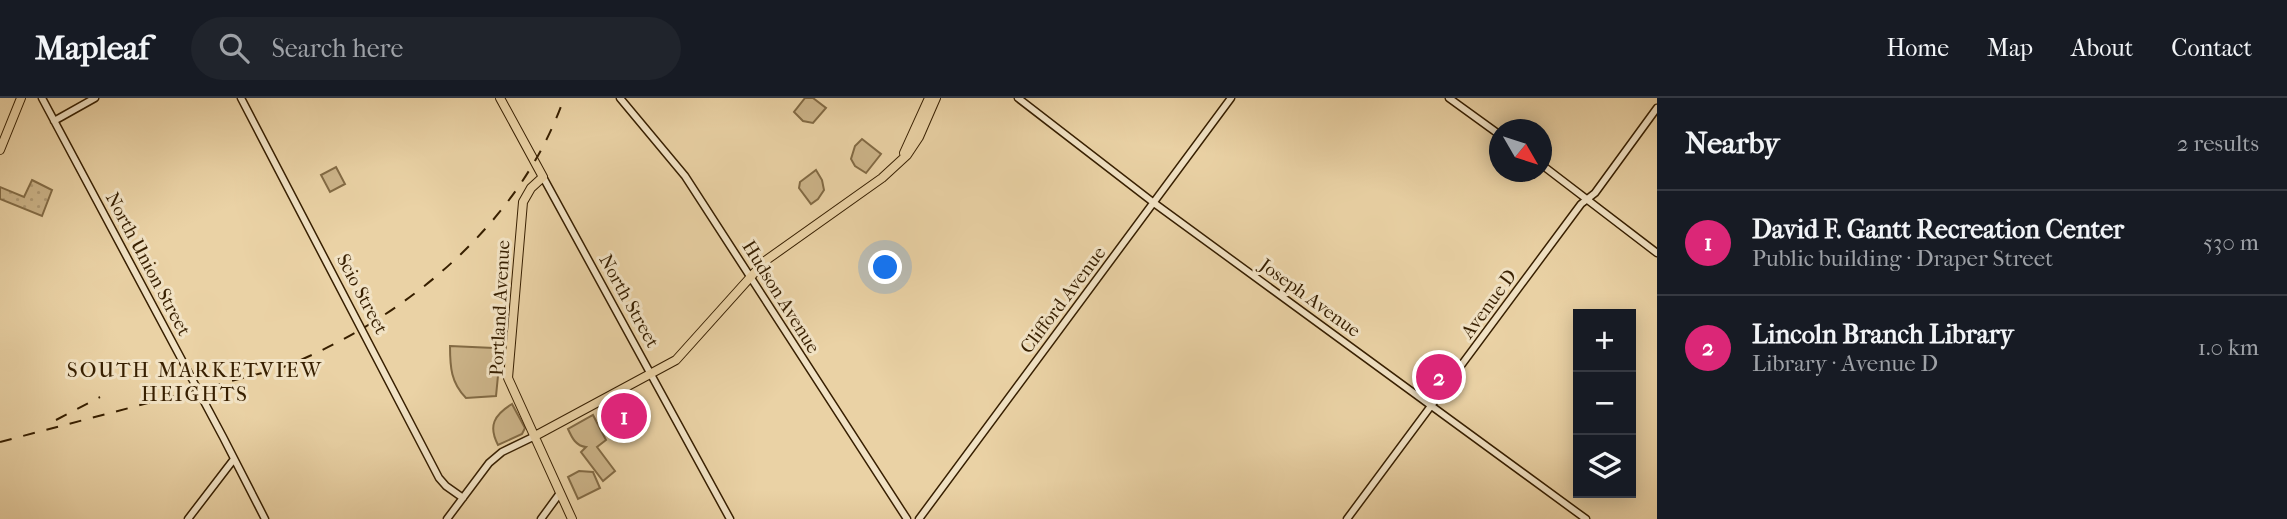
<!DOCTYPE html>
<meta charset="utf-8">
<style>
body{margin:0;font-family:"IM FELL French Canon",serif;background:#20242c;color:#f1f3f6}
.controls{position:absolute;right:21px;bottom:21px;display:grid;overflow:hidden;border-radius:0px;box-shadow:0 4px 18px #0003}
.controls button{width:63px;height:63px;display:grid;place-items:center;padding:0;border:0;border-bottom:2px solid #363941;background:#171b24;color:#f1f3f6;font:35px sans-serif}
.compass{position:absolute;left:1489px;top:21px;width:63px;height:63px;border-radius:50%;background:#171b24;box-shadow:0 4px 18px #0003;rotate:129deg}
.you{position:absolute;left:886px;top:170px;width:24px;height:24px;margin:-18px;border:5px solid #fff;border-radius:50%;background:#1a73e8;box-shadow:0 0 0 10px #1a73e833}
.badge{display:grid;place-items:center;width:46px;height:46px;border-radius:50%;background:#db2777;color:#fff;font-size:23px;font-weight:700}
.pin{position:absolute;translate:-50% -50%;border:4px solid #fff;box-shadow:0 2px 7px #0006}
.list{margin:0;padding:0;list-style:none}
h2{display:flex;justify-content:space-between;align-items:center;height:91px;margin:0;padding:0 28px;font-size:30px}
h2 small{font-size:23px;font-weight:400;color:#9ea1a6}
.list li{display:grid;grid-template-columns:46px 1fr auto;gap:21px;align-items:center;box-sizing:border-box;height:105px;padding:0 28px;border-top:2px solid #363941}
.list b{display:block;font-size:26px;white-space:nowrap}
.list p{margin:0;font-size:23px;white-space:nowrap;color:#9ea1a6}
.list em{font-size:23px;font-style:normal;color:#9ea1a6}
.icon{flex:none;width:38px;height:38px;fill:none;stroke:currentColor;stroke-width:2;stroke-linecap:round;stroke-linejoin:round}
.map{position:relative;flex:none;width:1657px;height:421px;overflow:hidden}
header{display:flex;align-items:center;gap:42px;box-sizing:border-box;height:98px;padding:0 35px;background:#171b24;border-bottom:2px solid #363941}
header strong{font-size:33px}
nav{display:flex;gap:38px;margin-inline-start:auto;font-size:24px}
.search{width:490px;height:63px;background:#20242c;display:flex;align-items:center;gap:18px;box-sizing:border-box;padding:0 24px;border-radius:38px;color:#9ea1a6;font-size:26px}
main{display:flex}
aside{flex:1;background:#171b24}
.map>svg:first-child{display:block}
.grass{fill:url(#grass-dots);stroke:#826a44;stroke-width:2}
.pitch{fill:#ccb489;stroke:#826a44;stroke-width:2}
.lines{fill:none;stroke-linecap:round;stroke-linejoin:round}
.secondary-casing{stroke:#371f00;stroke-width:9}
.primary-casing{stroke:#371f00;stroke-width:10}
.secondary{stroke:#f1e2c4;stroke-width:6}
.primary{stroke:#ead2a5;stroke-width:8}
.rail{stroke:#371f00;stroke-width:2;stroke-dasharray:12 12;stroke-linecap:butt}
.labels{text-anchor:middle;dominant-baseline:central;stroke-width:6;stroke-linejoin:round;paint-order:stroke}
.street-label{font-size:19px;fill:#371f00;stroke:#f1e2c4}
.neighbourhood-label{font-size:21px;letter-spacing:2px;fill:#371f00;stroke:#f1e2c4}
</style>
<header>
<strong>Mapleaf</strong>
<div class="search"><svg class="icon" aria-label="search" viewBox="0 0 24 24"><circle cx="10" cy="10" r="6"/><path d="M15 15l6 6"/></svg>Search here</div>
<nav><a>Home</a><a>Map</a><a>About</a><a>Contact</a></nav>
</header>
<main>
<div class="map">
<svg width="1657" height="421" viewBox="0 0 1657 421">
<defs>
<pattern id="grass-dots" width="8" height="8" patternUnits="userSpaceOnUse" patternTransform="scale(1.75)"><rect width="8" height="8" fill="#ccb489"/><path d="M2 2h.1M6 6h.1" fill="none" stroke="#b09a74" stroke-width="1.8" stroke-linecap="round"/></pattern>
</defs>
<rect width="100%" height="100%" fill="#ead2a5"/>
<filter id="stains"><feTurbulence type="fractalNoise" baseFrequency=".00286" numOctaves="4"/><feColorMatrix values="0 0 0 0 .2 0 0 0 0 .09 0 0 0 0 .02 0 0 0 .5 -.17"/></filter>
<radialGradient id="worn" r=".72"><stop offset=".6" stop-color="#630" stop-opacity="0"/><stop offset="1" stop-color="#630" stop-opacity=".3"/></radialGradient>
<!-- grass -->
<path class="grass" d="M 32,82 L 52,92 L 42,118 L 0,101 L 0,89 L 24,99 Z"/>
<!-- pitch -->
<path class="pitch" d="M 805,0 L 813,0 L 826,10 L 813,25 L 803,23 L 794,14 Z
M 862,41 L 881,56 L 866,75 L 855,68 L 851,61 L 855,48 Z
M 336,69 L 345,86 L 330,94 L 321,77 Z
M 816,72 L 822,82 L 824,92 L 818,101 L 811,106 L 799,90 L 800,84 Z
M 450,248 L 494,250 L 500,257 L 496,298 L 466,300 C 451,285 450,269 450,248 Z
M 512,306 L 525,330 L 522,336 L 498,347 C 488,328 494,317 512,306 Z
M 593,317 L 606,342 L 597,349 L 615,373 L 603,383 L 581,354 L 586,349 C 576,348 572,340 568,331 Z
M 579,373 L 593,374 L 600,390 L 578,401 L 568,379 Z"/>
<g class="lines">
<defs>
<path id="secondary" d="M 42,0 L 223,339 L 265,421
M 241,0 L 439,380 L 446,388 L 463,400
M 620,0 L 685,78 L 907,421
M 1018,0 L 1154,105 L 1586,421
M 1449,0 L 1500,37
M 54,23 L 95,0
M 1542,67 L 1657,155
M 543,79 L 730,421
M 188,421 L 234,361
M 447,421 L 489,365 L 502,354 L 535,338
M 541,421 L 560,395
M 919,421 L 1231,0
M 1347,421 L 1581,106 L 1595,95 L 1657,10"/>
<path id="primary" d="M 500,0 L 543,79 L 531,90 L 523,104 L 508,280 L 572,421
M 0,52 L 21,0
M 904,55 L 929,0
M 535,338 L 676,262 L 765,163 L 882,80 L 907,57 L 919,39 L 936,0"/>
</defs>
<!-- secondary casing -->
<use href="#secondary" class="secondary-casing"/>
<!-- primary casing -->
<use href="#primary" class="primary-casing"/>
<!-- secondary -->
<use href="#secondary" class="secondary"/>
<!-- primary -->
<use href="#primary" class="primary"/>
<!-- rail -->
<path class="rail" d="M 56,322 L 100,299
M 0,344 L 281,270 C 402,223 520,127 564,0"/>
</g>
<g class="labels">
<!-- street labels -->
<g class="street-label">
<text transform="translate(148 166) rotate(62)">North Union Street</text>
<text transform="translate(362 196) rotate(62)">Scio Street</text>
<text transform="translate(781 199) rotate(58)">Hudson Avenue</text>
<text transform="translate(1310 200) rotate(36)">Joseph Avenue</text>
<text transform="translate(1063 202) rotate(-53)">Clifford Avenue</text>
<text transform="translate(629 203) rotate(61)">North Street</text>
<text transform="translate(1489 206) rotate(-54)">Avenue D</text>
<text transform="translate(500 210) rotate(-87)">Portland Avenue</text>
</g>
<!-- neighbourhood labels -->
<g class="neighbourhood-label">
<text x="195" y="272">SOUTH MARKETVIEW<tspan x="195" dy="24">HEIGHTS</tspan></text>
</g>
</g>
<rect width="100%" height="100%" filter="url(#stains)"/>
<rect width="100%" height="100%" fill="url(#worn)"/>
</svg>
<div class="controls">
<button>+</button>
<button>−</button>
<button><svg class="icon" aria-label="layers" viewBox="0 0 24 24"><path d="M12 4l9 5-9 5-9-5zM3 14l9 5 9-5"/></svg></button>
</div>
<svg class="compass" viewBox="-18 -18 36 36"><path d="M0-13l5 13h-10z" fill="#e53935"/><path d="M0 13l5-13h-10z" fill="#9ea1a6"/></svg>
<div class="you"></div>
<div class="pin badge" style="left:624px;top:318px">1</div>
<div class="pin badge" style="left:1439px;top:279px">2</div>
</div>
<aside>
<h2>Nearby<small>2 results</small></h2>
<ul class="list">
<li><span class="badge">1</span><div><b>David F. Gantt Recreation Center</b><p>Public building · Draper Street</p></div><em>530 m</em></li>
<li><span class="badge">2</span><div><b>Lincoln Branch Library</b><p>Library · Avenue D</p></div><em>1.0 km</em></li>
</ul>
</aside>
</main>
